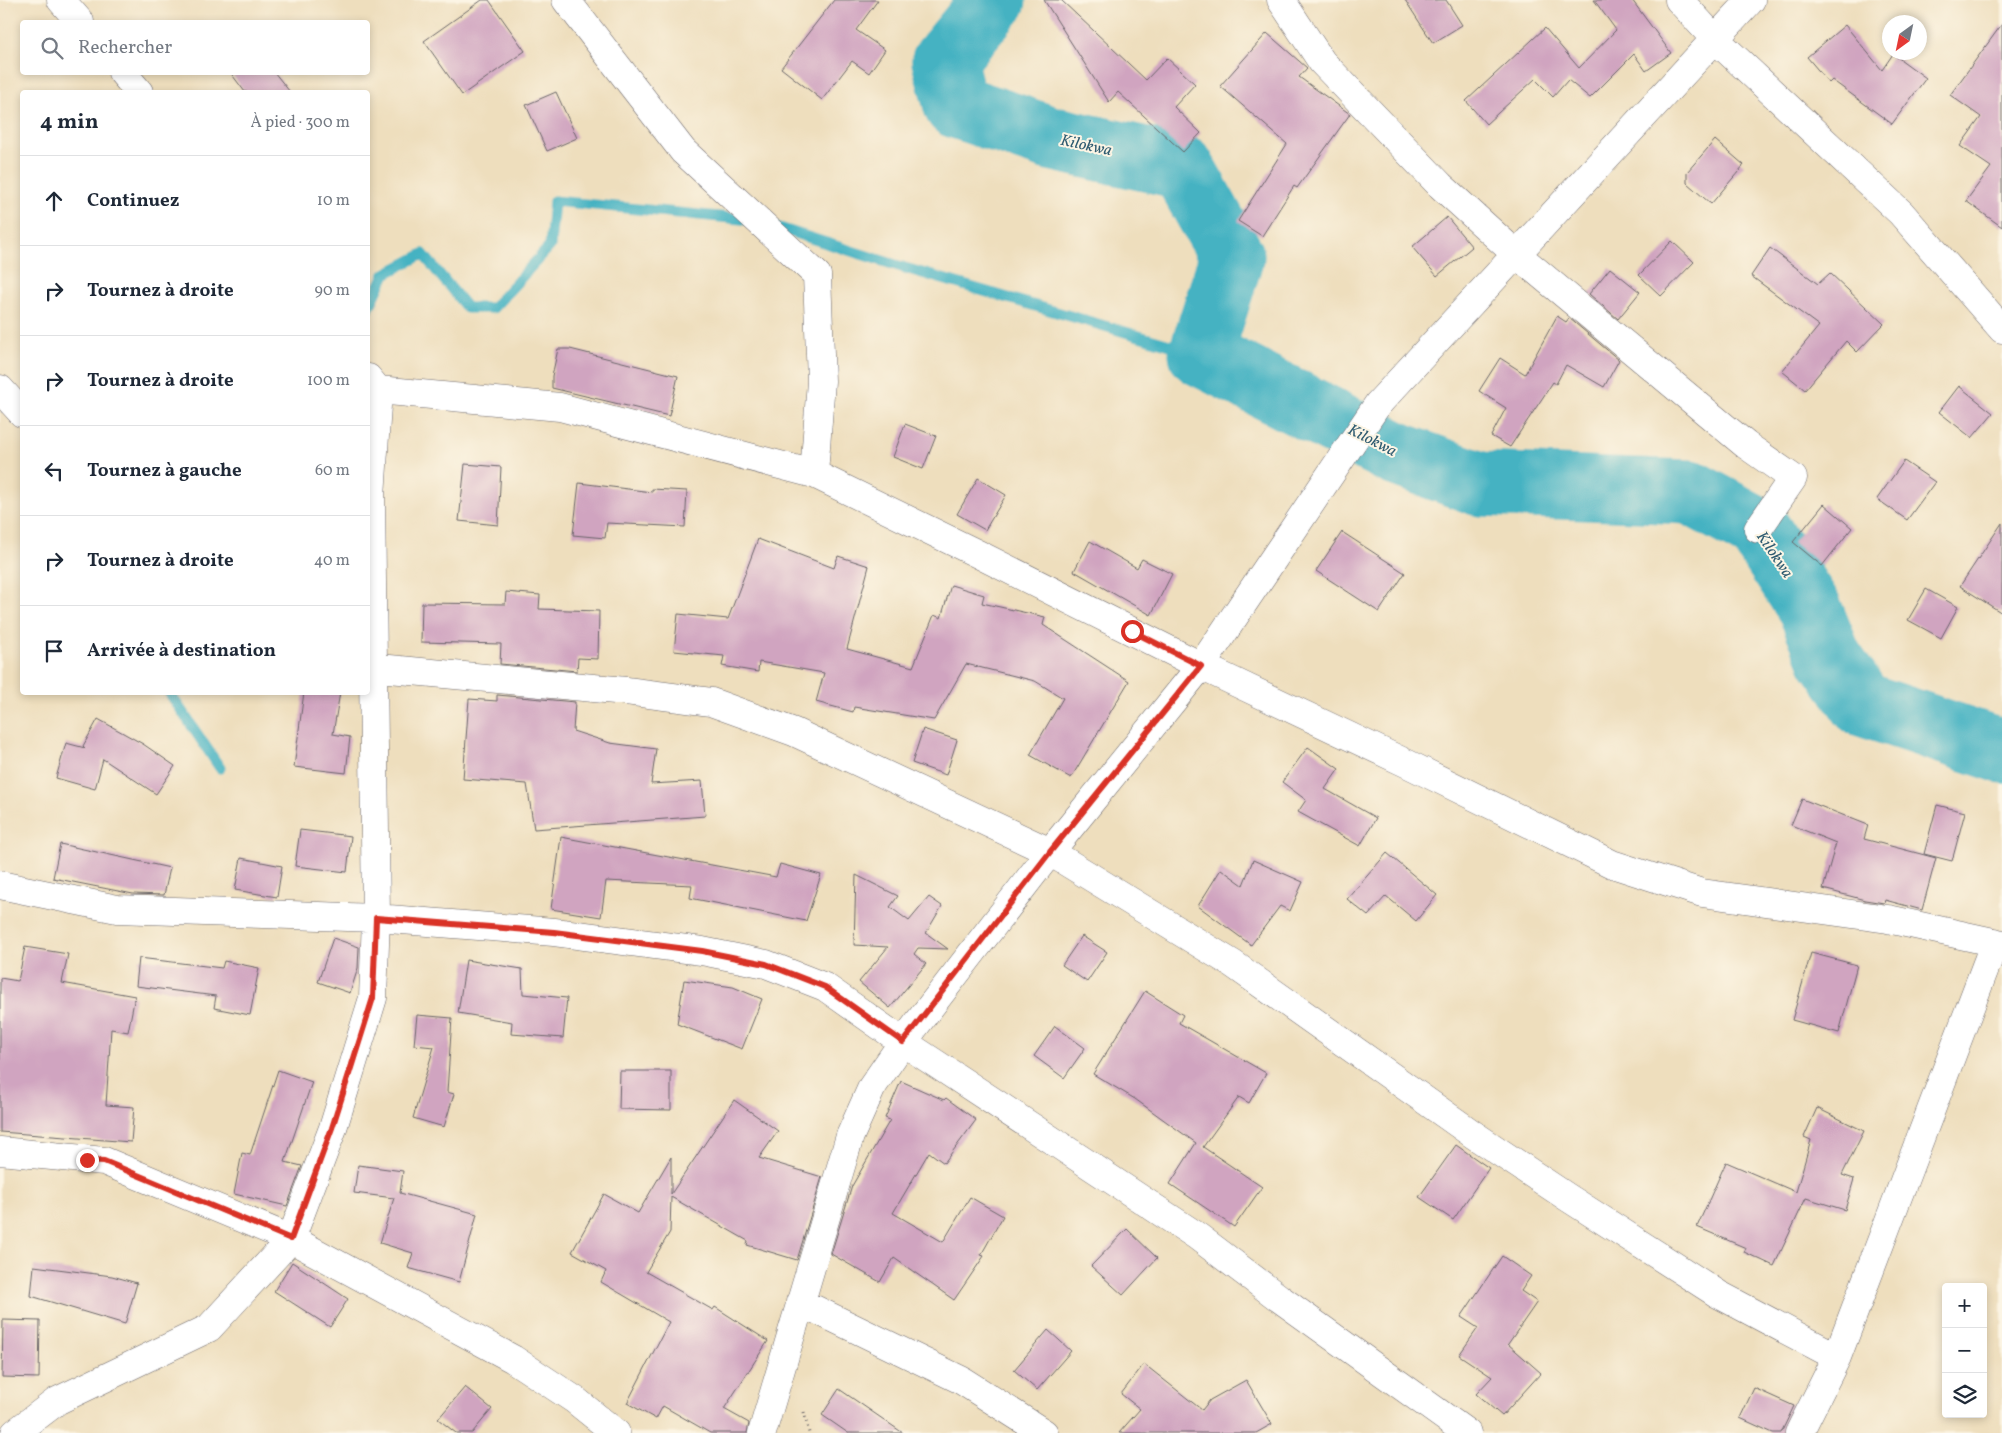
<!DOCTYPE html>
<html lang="fr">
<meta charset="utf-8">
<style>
body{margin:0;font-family:Vollkorn,serif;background:#f6f6f7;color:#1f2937}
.controls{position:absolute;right:15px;bottom:15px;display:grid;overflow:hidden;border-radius:5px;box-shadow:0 2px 8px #0003}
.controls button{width:45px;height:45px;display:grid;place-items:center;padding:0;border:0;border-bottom:1px solid #e0e1e3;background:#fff;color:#1f2937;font:25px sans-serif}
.compass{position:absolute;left:1882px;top:15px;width:45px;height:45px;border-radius:50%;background:#fff;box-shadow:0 2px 8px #0003;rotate:213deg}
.stop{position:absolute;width:15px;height:15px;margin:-11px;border:4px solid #d93025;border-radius:50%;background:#fff}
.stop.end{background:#d93025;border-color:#fff;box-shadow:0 1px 5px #0008}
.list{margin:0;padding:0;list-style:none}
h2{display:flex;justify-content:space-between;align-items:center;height:65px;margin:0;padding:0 20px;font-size:21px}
h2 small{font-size:16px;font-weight:400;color:#747a83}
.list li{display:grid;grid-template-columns:32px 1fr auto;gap:15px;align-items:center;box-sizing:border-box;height:90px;padding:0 20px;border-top:1px solid #e0e1e3}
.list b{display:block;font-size:19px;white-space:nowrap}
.list em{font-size:16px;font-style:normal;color:#747a83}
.icon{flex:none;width:28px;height:28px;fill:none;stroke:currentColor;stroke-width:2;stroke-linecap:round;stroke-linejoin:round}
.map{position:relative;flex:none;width:2002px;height:1433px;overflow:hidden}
.search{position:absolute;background:#fff;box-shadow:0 2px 8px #0003;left:20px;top:20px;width:350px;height:55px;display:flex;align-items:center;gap:12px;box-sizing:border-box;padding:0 18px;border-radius:5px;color:#747a83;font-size:19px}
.panel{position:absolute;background:#fff;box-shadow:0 2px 8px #0003;left:20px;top:90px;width:350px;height:605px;border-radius:5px}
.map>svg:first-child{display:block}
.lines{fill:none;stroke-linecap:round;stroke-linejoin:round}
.stream{stroke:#45b2c2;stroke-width:11}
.river{stroke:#45b2c2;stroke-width:65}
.building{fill:#d0a4c0}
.minor-casing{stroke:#696468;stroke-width:29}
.path{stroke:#696468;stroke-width:3;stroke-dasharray:1 4;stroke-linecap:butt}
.minor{stroke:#fff;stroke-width:28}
.route{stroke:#d93025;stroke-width:6}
.labels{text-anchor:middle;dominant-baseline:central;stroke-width:4;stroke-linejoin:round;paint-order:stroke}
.water-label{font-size:16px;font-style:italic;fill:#305c71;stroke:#fcf5e5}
</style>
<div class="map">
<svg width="2002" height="1433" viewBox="0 0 2002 1433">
<rect width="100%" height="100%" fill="#fcf5e5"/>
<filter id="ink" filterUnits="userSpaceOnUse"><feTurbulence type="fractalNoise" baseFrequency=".02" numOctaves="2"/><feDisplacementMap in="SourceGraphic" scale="10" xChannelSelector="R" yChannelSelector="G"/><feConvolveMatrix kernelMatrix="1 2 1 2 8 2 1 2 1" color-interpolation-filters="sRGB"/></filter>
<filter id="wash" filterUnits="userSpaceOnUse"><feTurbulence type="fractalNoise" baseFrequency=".0096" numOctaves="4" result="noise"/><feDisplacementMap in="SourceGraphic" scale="20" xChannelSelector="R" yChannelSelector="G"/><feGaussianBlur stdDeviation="1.12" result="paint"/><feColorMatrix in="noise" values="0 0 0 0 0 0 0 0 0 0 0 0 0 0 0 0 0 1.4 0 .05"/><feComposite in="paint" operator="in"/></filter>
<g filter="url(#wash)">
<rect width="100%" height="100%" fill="#eedebd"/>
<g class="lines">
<!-- stream -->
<path class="stream" d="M 776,227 L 905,268 L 1201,354
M 368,310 L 385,274 L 423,254 L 467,308 L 493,308 L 550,246 L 554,201 L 751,220
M 169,692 L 220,768"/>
<!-- river -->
<path class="river" d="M 994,0 L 944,61 L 956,106 L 1050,138 L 1182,167 L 1232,256 L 1201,354 L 1397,454 L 1480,484 L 1690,492 L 1758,529 L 1809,607 L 1830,658 L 1862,704 L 2002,751"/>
</g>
<g id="blocks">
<!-- building -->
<path class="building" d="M 482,0 L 489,0 L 525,51 L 462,95 L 424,41 Z
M 834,0 L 878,0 L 856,30 L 885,50 L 869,73 L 852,61 L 822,100 L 781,68 Z
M 1044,0 L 1061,0 L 1146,80 L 1167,58 L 1195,84 L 1174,107 L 1201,133 L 1183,152 L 1118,92 L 1109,102 Z
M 1405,0 L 1446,0 L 1462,25 L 1433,43 Z
M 1594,0 L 1632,0 L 1671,53 L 1646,71 L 1634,54 L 1590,98 L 1568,80 L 1553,97 L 1535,79 L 1486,124 L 1466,101 L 1545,28 L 1579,68 L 1616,30 Z
M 2002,24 L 2002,227 L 1966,201 L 1991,167 L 1960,146 L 1981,117 L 1950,95 Z
M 1845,25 L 1882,70 L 1893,54 L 1926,78 L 1892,124 L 1832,80 L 1829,83 L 1807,57 Z
M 1267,33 L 1307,68 L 1299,77 L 1350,114 L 1297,188 L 1294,186 L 1262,236 L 1238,221 L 1287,144 L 1220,86 Z
M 230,72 L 274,72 L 290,92 L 245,92 Z
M 556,92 L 577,138 L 547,151 L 526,105 Z
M 1715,140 L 1744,165 L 1711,204 L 1687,183 L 1687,172 Z
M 1447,217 L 1472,247 L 1437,276 L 1412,247 Z
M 1672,241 L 1694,262 L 1661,296 L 1639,275 Z
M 1770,248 L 1818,284 L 1830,273 L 1884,324 L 1857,352 L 1846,341 L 1805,390 L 1782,371 L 1819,326 L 1751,276 Z
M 1610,268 L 1640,292 L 1618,319 L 1589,294 Z
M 1557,316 L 1566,322 L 1569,318 L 1619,360 L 1604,387 L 1566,365 L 1556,384 L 1553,382 L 1510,447 L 1491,436 L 1506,408 L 1479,391 L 1500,358 L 1525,374 Z
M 558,349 L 570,349 L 678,376 L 669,416 L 552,388 L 552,376 Z
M 1959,386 L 1993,413 L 1972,438 L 1939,412 Z
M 905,424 L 936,436 L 923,469 L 893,457 Z
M 1904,461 L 1935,482 L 1907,520 L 1877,499 Z
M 465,464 L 501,467 L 498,525 L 459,521 Z
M 978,478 L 1006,495 L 985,530 L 957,514 Z
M 579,483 L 652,492 L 652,489 L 687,491 L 685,527 L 607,523 L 605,538 L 573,535 Z
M 1824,504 L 1852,528 L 1822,566 L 1793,542 Z
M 2002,523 L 2002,613 L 1960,586 Z
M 1342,532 L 1405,573 L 1379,612 L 1316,571 Z
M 758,539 L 834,568 L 838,556 L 869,566 L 847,649 L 913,667 L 934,615 L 941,618 L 951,585 L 984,595 L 982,603 L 1045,617 L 1043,625 L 1129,681 L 1071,778 L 1030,755 L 1063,698 L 1035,681 L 966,664 L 934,720 L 854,707 L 853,712 L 816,702 L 824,673 L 759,662 L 758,672 L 722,666 L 724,656 L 674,651 L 678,614 L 728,619 Z
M 1090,541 L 1137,568 L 1142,559 L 1172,574 L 1151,615 L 1074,571 Z
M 1926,589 L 1958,607 L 1941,638 L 1908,620 Z
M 506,592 L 540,595 L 539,609 L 599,611 L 598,659 L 578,658 L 577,671 L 500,664 L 501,644 L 421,642 L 422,603 L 505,604 Z
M 304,692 L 340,692 L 333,734 L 350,737 L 346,773 L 294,767 Z
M 497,695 L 575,702 L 573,731 L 610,743 L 656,749 L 651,784 L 702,781 L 705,816 L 534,829 L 527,784 L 463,779 L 469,699 L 497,701 Z
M 98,719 L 143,744 L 175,766 L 156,794 L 103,759 L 95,789 L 56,778 L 66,743 L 85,748 L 83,746 Z
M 923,729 L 957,740 L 946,775 L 912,763 Z
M 1308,747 L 1339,769 L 1325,789 L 1376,818 L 1360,846 L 1298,812 L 1306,800 L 1282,782 Z
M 1802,799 L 1868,825 L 1864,839 L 1936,858 L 1922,910 L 1885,900 L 1884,903 L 1865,900 L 1823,889 L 1836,843 L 1791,825 Z
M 1937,805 L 1965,812 L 1952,861 L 1924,854 Z
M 300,830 L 351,836 L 347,872 L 295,866 Z
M 561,837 L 776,877 L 780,864 L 821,875 L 806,921 L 690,898 L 692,885 L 606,881 L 601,917 L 551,909 Z
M 60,844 L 170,868 L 164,895 L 133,894 L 53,878 Z
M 1387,853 L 1437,895 L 1416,921 L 1386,896 L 1368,916 L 1347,899 Z
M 241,858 L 282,866 L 277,897 L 235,890 Z
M 1253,860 L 1303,882 L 1290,911 L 1280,906 L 1251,945 L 1198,906 L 1221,869 L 1243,885 Z
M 856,875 L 898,896 L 890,907 L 909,921 L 929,897 L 942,906 L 926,933 L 948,949 L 918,948 L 914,954 L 926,964 L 890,1008 L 859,982 L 888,947 L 854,945 Z
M 1082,936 L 1107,952 L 1087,982 L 1062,965 Z
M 333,938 L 359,947 L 358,968 L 350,993 L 318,982 Z
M 25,947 L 68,954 L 62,983 L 135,996 L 128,1032 L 111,1029 L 106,1105 L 134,1107 L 131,1142 L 0,1132 L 0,978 L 18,981 Z
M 1811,953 L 1857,965 L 1839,1033 L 1792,1020 Z
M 139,958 L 222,968 L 224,961 L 259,968 L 250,1015 L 214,1008 L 216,996 L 136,986 Z
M 466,960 L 522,969 L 523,994 L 567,998 L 563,1038 L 511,1034 L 512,1022 L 458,1013 Z
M 684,980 L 733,987 L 762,999 L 742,1049 L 677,1024 Z
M 1145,991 L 1183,1015 L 1179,1023 L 1266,1073 L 1249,1103 L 1239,1097 L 1203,1147 L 1262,1187 L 1234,1227 L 1170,1184 L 1196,1143 L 1135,1099 L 1093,1074 Z
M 417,1015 L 452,1018 L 447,1092 L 454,1094 L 444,1127 L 413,1118 L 434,1047 L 414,1045 Z
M 1055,1026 L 1085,1048 L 1064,1078 L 1034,1056 Z
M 278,1070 L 312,1082 L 285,1162 L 302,1166 L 287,1206 L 234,1194 L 242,1153 L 250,1155 Z
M 620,1071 L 671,1071 L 671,1110 L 619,1109 Z
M 901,1081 L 944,1100 L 946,1098 L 976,1120 L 944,1163 L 929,1152 L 893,1213 L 943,1242 L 970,1197 L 1003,1216 L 981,1255 L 984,1256 L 954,1300 L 894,1258 L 880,1282 L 831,1254 L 852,1186 L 890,1120 L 885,1118 Z
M 734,1100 L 778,1131 L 759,1158 L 822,1177 L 797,1260 L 747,1245 L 748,1241 L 671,1197 L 670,1232 L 646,1272 L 713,1310 L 715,1307 L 768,1341 L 724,1409 L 749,1423 L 747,1433 L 710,1433 L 663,1406 L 656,1419 L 627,1403 L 669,1322 L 601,1282 L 606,1271 L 572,1252 L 604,1194 L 638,1213 L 671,1157 L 671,1194 Z
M 1817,1108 L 1864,1131 L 1842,1175 L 1854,1179 L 1845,1210 L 1806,1198 L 1774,1266 L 1744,1252 L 1746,1248 L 1697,1227 L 1726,1162 L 1796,1192 L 1811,1140 L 1804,1137 Z
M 1456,1145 L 1489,1168 L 1453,1220 L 1419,1197 Z
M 358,1165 L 403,1171 L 400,1193 L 477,1214 L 459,1282 L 408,1268 L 413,1253 L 380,1243 L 394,1198 L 354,1193 Z
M 1127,1229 L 1157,1258 L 1123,1295 L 1091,1266 Z
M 1502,1256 L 1531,1276 L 1521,1291 L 1537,1302 L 1508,1344 L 1541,1373 L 1502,1416 L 1476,1394 L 1492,1377 L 1459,1355 L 1478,1328 L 1461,1317 Z
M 292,1262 L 348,1299 L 330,1327 L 274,1291 Z
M 34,1266 L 112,1276 L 137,1283 L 125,1324 L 31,1296 Z
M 3,1320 L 40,1321 L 39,1378 L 2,1377 Z
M 1048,1330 L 1071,1351 L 1037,1390 L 1014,1370 Z
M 1144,1364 L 1202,1410 L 1210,1400 L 1246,1380 L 1272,1424 L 1256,1433 L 1119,1433 L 1140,1409 L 1121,1394 Z
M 465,1387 L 492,1409 L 472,1433 L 456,1433 L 438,1419 Z
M 1754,1388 L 1794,1406 L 1781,1433 L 1773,1433 L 1740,1418 Z
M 839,1389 L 903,1433 L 848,1433 L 822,1415 Z"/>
</g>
</g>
<g filter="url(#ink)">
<use href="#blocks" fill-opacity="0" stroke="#696468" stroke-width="1"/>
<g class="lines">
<defs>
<path id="minor" d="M 61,0 L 80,22
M 566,0 L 683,151 L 817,275 L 821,381 L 814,474
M 1281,0 L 1322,62 L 1440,185 L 1516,254 L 1746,445 L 1793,478 L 1758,529
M 1679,0 L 1715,39 L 1901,213 L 2002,329
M 122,72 L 139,92
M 0,389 L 22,413
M 378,390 L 560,407 L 814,474 L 978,554 L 1201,666 L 1408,764 L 1612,864 L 1702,893 L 1888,919 L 2002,944
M 368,667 L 626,691 L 711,702 L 794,732 L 1050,852 L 1233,964 L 1474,1135 L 1567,1197 L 1718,1294 L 1837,1357
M 0,885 L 117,909 L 376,918 L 554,932 L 702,951 L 766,964 L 825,987 L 903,1042 L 1197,1236 L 1279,1298 L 1467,1433
M 0,1151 L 104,1161 L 291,1239 L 513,1359 L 575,1400 L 616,1433
M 800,1302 L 961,1380 L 1044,1433
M 15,1433 L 57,1401 L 209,1328 L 291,1239 L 333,1128 L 373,998 L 376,918 L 371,496 L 378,390 L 368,378
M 762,1433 L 850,1136 L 872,1087 L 903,1042 L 1050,852 L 1201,666 L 1378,404 L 1751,0
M 1799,1433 L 1837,1357 L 1995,942"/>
</defs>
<!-- minor casing -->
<use href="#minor" class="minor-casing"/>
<!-- path -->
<path class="path" d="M 804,1412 L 809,1433"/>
<!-- minor -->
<use href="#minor" class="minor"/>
</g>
</g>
<g class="lines" filter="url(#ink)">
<!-- route -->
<path class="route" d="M 87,1160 L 104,1161 L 291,1239 L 332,1128 L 373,998 L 376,918 L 554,932 L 702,951 L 766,964 L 825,987 L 903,1042 L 1050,852 L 1201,666 L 1132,631"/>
</g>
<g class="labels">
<!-- water labels -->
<g class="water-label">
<text transform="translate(1086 146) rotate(12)">Kilokwa</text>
<text transform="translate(1372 441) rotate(27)">Kilokwa</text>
<text transform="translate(1774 555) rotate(56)">Kilokwa</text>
</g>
</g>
</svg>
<div class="controls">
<button>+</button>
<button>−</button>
<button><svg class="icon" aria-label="layers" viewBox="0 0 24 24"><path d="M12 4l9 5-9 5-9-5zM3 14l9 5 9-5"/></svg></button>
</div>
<svg class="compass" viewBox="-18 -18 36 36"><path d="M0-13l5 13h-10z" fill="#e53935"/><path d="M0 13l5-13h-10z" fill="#747a83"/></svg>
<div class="stop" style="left:1132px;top:631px"></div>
<div class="stop end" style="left:87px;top:1160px"></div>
<div class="search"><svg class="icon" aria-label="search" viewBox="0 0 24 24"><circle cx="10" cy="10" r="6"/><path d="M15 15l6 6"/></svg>Rechercher</div>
<section class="panel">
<h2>4 min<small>À pied · 300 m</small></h2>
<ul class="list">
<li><svg class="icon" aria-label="ahead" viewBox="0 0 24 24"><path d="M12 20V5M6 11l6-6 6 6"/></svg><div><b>Continuez</b></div><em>10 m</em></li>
<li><svg class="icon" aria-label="right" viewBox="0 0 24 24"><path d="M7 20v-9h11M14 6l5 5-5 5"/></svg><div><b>Tournez à droite</b></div><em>90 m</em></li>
<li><svg class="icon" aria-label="right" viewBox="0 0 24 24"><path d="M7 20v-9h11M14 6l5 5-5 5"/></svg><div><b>Tournez à droite</b></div><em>100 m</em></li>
<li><svg class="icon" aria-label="left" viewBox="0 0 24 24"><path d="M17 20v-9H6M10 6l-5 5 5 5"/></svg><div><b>Tournez à gauche</b></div><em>60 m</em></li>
<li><svg class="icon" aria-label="right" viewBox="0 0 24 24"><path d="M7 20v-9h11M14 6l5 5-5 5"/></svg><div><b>Tournez à droite</b></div><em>40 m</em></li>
<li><svg class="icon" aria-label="arrive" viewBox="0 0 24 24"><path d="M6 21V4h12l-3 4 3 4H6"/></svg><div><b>Arrivée à destination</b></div></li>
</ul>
</section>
</div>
